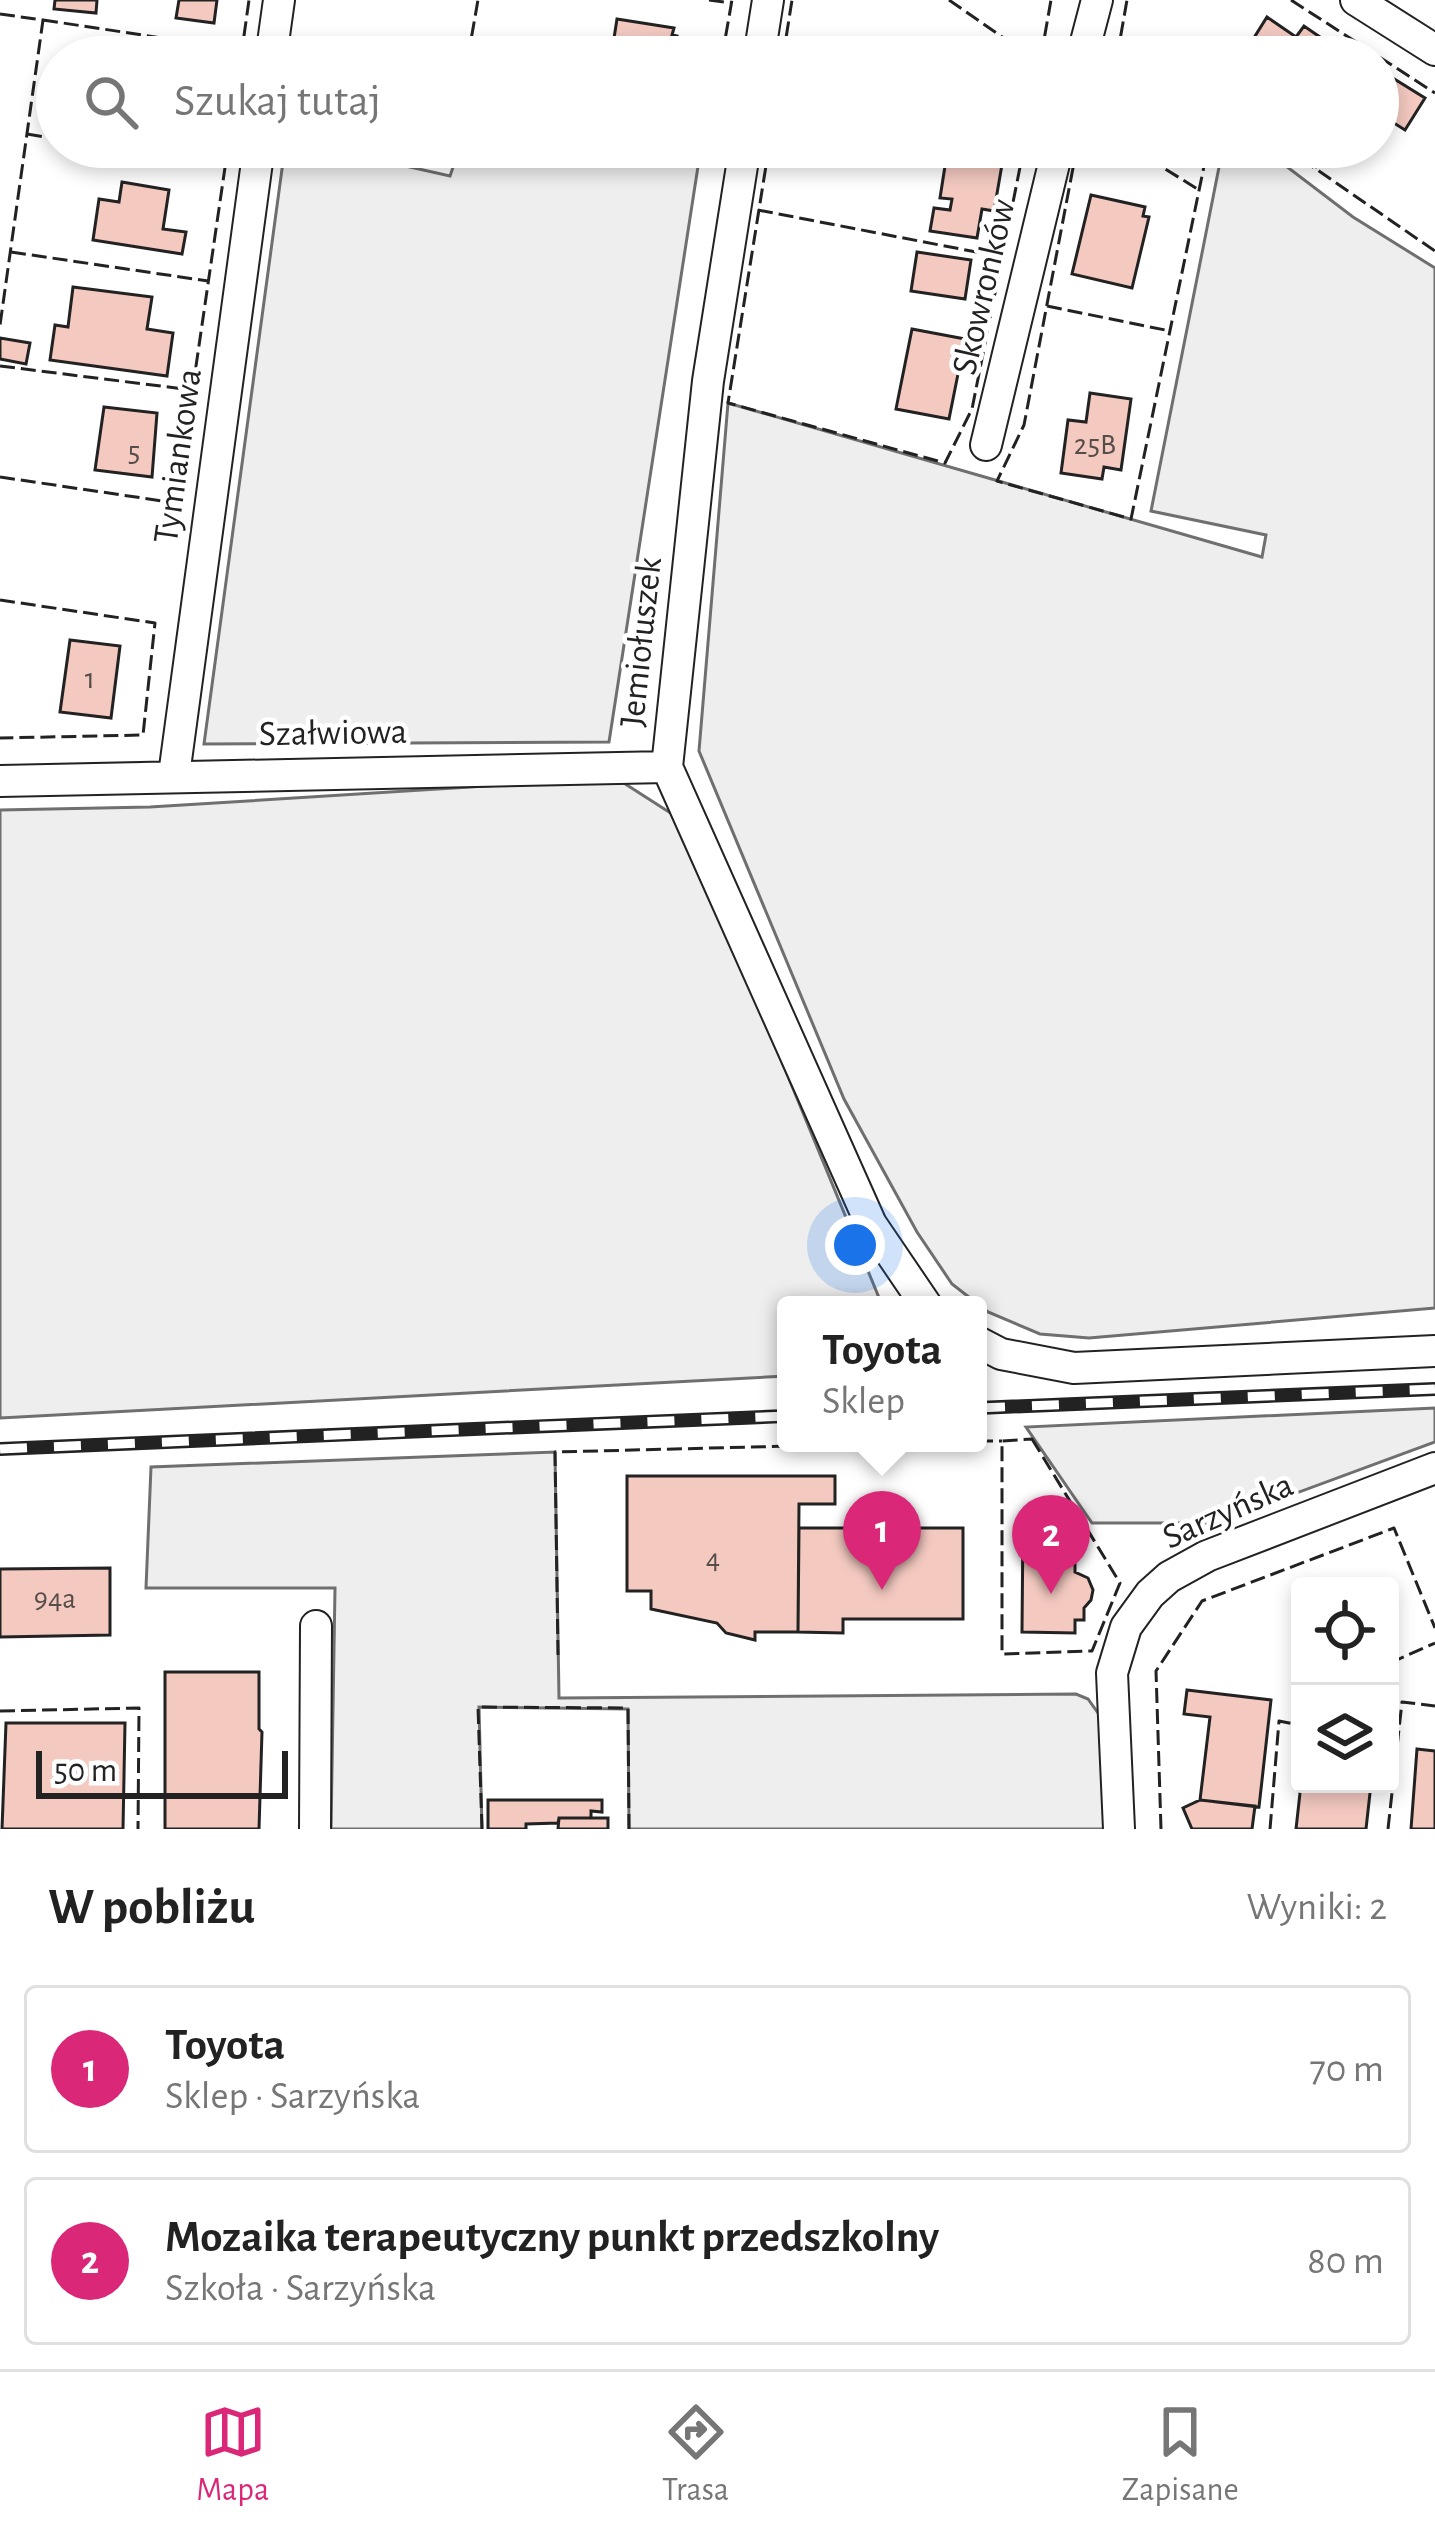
<!DOCTYPE html>
<html lang="pl">
<meta charset="utf-8">
<style>
body{margin:0;font-family:"Alegreya Sans",sans-serif;background:#f6f6f6;color:#222}
.controls{position:absolute;right:36px;bottom:36px;display:grid;overflow:hidden;border-radius:12px;box-shadow:0 6px 18px #0003}
.controls button{width:108px;height:108px;display:grid;place-items:center;padding:0;border:0;border-bottom:3px solid #e0e0e0;background:#fff;color:#222;font:60px sans-serif}
.scale{position:absolute;left:36px;bottom:30px;width:252px;box-sizing:border-box;padding-left:12px;border:6px solid #222;border-top:0;font-size:33px;line-height:42px;white-space:nowrap;color:#222;-webkit-text-stroke:9px #fff;paint-order:stroke}
.you{position:absolute;left:855px;top:1245px;width:42px;height:42px;margin:-30px;border:9px solid #fff;border-radius:50%;background:#1a73e8;box-shadow:0 0 0 18px #1a73e833}
.badge{display:grid;place-items:center;width:78px;height:78px;border-radius:50%;background:#db2777;color:#fff;font-size:39px;font-weight:700}
.pin{position:absolute;translate:-50% -99px;filter:drop-shadow(0 3px 6px #0008)}
.pin::after{content:'';position:absolute;top:63px;width:42px;height:36px;background:inherit;clip-path:polygon(0 0,100% 0,50% 100%)}
.popup{position:absolute;left:777px;top:1296px;width:210px;height:156px;box-sizing:border-box;display:grid;place-content:center;border-radius:12px;background:#fff;filter:drop-shadow(0 3px 9px #0005);font-size:39px;white-space:nowrap;color:#767676}
.popup b{font-size:45px;color:#222}
.popup::after{content:'';position:absolute;left:50%;top:100%;margin-left:-24px;border:24px solid transparent;border-top-color:#fff}
.list{margin:0;padding:0;list-style:none}
h2{display:flex;justify-content:space-between;align-items:center;height:156px;margin:0;padding:0 48px;font-size:51px}
h2 small{font-size:39px;font-weight:400;color:#767676}
.list li{display:grid;grid-template-columns:78px 1fr auto;gap:36px;align-items:center;box-sizing:border-box;height:168px;margin:0 24px 24px;padding:0 24px;border:3px solid #e0e0e0;border-radius:12px}
.list b{display:block;font-size:45px;white-space:nowrap}
.list p{margin:0;font-size:39px;white-space:nowrap;color:#767676}
.list em{font-size:39px;font-style:normal;color:#767676}
.icon{flex:none;width:66px;height:66px;fill:none;stroke:currentColor;stroke-width:2;stroke-linecap:round;stroke-linejoin:round}
.map{position:relative;flex:none;width:1435px;height:1829px;overflow:hidden}
.search{position:absolute;background:#fff;box-shadow:0 6px 18px #0003;left:36px;right:36px;top:36px;height:132px;display:flex;align-items:center;gap:30px;box-sizing:border-box;padding:0 42px;border-radius:66px;color:#767676;font-size:45px}
.sheet{height:540px;background:#fff}
nav{display:flex;justify-content:space-around;align-items:center;box-sizing:border-box;height:168px;border-top:3px solid #e0e0e0;background:#fff;font-size:33px;color:#767676}
nav a{display:grid;justify-items:center;gap:6px}
nav .on{color:#db2777}
.map>svg:first-child{display:block}
.green{fill:#eee;stroke:#6f6f6f;stroke-width:3}
.building{fill:#f3c9c0;stroke:#222;stroke-width:3}
.lines{fill:none;stroke-linecap:round;stroke-linejoin:round}
.minor-casing{stroke:#222;stroke-width:34}
.minor{stroke:#fff;stroke-width:30}
.rail-casing{stroke:#222;stroke-width:14}
.rail{stroke:#fff;stroke-width:9;stroke-dasharray:27;stroke-linecap:butt}
.fence{stroke:#222;stroke-width:3;stroke-dasharray:15 6;stroke-linecap:butt}
.labels{text-anchor:middle;dominant-baseline:central;stroke-width:9;stroke-linejoin:round;paint-order:stroke}
.number-label{font-size:30px;fill:#564c4a}
.street-label{font-size:36px;fill:#222;stroke:#fff}
</style>
<div class="map">
<svg width="1435" height="1829" viewBox="0 0 1435 1829">
<rect width="100%" height="100%" fill="#fff"/>
<!-- green -->
<path class="green" d="M 285,147 L 321,147 L 450,176 L 460,147 L 701,147 L 609,742 L 204,744 Z
M 1223,147 L 1261,147 L 1353,217 L 1435,268 L 1435,1308 L 1089,1338 L 1040,1334 L 988,1312 L 952,1284 L 917,1232 L 844,1099 L 699,751 L 728,403 L 1262,557 L 1266,535 L 1151,511 Z
M 616,778 L 683,821 L 882,1305 L 786,1305 L 786,1376 L 0,1418 L 0,810 L 150,807 Z
M 1435,1408 L 1435,1442 L 1215,1523 L 1092,1523 L 1026,1427 Z
M 555,1452 L 559,1698 L 1076,1694 L 1088,1699 L 1103,1720 L 1108,1829 L 629,1829 L 628,1709 L 479,1707 L 482,1829 L 331,1829 L 335,1588 L 146,1588 L 151,1467 Z"/>
<!-- building -->
<path class="building" d="M 55,0 L 97,0 L 96,13 L 54,9 Z
M 179,0 L 217,0 L 214,23 L 176,18 Z
M 1267,17 L 1296,37 L 1304,26 L 1330,44 L 1321,57 L 1242,57 Z
M 617,19 L 674,28 L 672,35 L 677,36 L 674,57 L 583,57 L 584,48 L 612,51 Z
M 1383,72 L 1425,98 L 1405,130 L 1378,113 L 1378,80 Z
M 948,147 L 1005,147 L 994,211 L 982,209 L 977,238 L 930,231 L 934,208 L 950,210 L 952,199 L 940,198 Z
M 122,182 L 169,190 L 163,229 L 186,232 L 182,254 L 93,240 L 99,199 L 119,202 Z
M 1091,195 L 1145,207 L 1143,216 L 1149,217 L 1132,288 L 1072,274 Z
M 917,252 L 971,260 L 965,299 L 911,291 Z
M 73,287 L 152,297 L 147,329 L 173,333 L 167,376 L 50,360 L 55,325 L 68,327 Z
M 912,329 L 965,339 L 949,419 L 896,409 Z
M 0,338 L 30,343 L 26,364 L 0,359 Z
M 1090,393 L 1131,399 L 1121,470 L 1104,467 L 1102,479 L 1061,473 L 1068,420 L 1086,422 Z
M 104,407 L 157,413 L 152,477 L 95,470 Z
M 70,640 L 120,646 L 111,718 L 60,712 Z
M 627,1476 L 835,1476 L 835,1504 L 799,1504 L 798,1632 L 755,1632 L 755,1640 L 726,1633 L 717,1623 L 651,1609 L 651,1591 L 627,1591 Z
M 1023,1521 L 1057,1521 L 1057,1551 L 1075,1551 L 1075,1572 L 1088,1578 L 1093,1590 L 1091,1600 L 1084,1608 L 1084,1620 L 1075,1620 L 1075,1633 L 1022,1632 Z
M 799,1528 L 963,1528 L 963,1619 L 843,1619 L 843,1633 L 798,1632 Z
M 110,1568 L 110,1635 L 0,1637 L 0,1569 Z
M 165,1672 L 259,1672 L 259,1729 L 262,1732 L 259,1829 L 165,1829 Z
M 1187,1690 L 1271,1700 L 1259,1807 L 1200,1800 L 1210,1717 L 1184,1714 Z
M 6,1723 L 125,1723 L 123,1829 L 2,1829 Z
M 1417,1749 L 1435,1751 L 1435,1829 L 1411,1829 Z
M 1301,1784 L 1371,1784 L 1366,1829 L 1296,1829 Z
M 488,1800 L 602,1800 L 602,1812 L 591,1811 L 591,1818 L 559,1818 L 558,1823 L 526,1824 L 526,1829 L 488,1829 Z
M 1200,1800 L 1255,1806 L 1252,1829 L 1192,1829 L 1183,1808 Z
M 559,1818 L 608,1818 L 608,1829 L 558,1829 Z"/>
<g class="lines">
<defs>
<path id="minor" d="M 1356,0 L 1435,50
M 271,57 L 279,0
M 759,57 L 768,0
M 1082,57 L 1097,0
M 745,147 L 708,381 L 667,767 L 871,1224 L 926,1305
M 986,445 L 1058,147
M 174,775 L 259,147
M 0,781 L 667,767
M 978,1342 L 1001,1354 L 1074,1368 L 1435,1351
M 315,1829 L 316,1626
M 1119,1829 L 1112,1673 L 1126,1627 L 1150,1594 L 1169,1577 L 1207,1556 L 1435,1468"/>
</defs>
<!-- minor casing -->
<use href="#minor" class="minor-casing"/>
<!-- minor -->
<use href="#minor" class="minor"/>
<defs>
<path id="rail" d="M 978,1408 L 1435,1389
M 0,1449 L 786,1416"/>
</defs>
<!-- rail casing -->
<use href="#rail" class="rail-casing"/>
<!-- rail -->
<use href="#rail" class="rail"/>
<!-- fence -->
<path class="fence" d="M 709,0 L 731,3
M 949,0 L 1031,57
M 1291,0 L 1435,93
M 0,14 L 43,20 L 0,325
M 43,20 L 242,50
M 241,57 L 249,0
M 468,57 L 478,0
M 722,57 L 732,0
M 783,57 L 792,0
M 1041,57 L 1051,0
M 1117,57 L 1127,0
M 27,134 L 57,139
M 106,147 L 225,167
M 769,147 L 728,403 L 945,463 L 972,409 L 1024,147
M 1077,147 L 1024,425 L 997,481 L 1131,519 L 1208,147
M 1130,147 L 1199,190
M 1182,147 L 1205,162
M 1284,147 L 1435,251
M 1315,168 L 1328,147
M 758,210 L 1002,257
M 11,252 L 208,281
M 1047,306 L 1170,331
M 0,366 L 192,390
M 0,477 L 176,503 L 228,147
M 0,600 L 155,623 L 143,735 L 0,738
M 1032,1439 L 1120,1583 L 1092,1651 L 1002,1654 L 1002,1441 Z
M 978,1441 L 1002,1441
M 558,1655 L 555,1452 L 910,1443
M 1390,1663 L 1435,1643
M 0,1711 L 139,1708 L 138,1829
M 482,1829 L 478,1707 L 628,1708 L 629,1829
M 1161,1829 L 1156,1671 L 1202,1601 L 1394,1528 L 1435,1628
M 1270,1829 L 1279,1721 L 1300,1725
M 1388,1829 L 1402,1702 L 1435,1706"/>
</g>
<g class="labels">
<!-- number labels -->
<g class="number-label">
<text x="1095" y="445">25B</text>
<text x="134" y="452">5</text>
<text x="90" y="679">1</text>
<text x="713" y="1559">4</text>
<text x="55" y="1599">94a</text>
</g>
<!-- street labels -->
<g class="street-label">
<text transform="translate(984 287) rotate(-77)">Skowronków</text>
<text transform="translate(178 456) rotate(-82)">Tymiankowa</text>
<text transform="translate(641 642) rotate(-84)">Jemiołuszek</text>
<text transform="translate(333 733) rotate(-1)">Szałwiowa</text>
<text transform="translate(1228 1511) rotate(-24)">Sarzyńska</text>
</g>
</g>
</svg>
<div class="controls">
<button><svg class="icon" aria-label="locate" viewBox="0 0 24 24"><circle cx="12" cy="12" r="6"/><path d="M12 2v4M12 18v4M2 12h4M18 12h4"/></svg></button>
<button><svg class="icon" aria-label="layers" viewBox="0 0 24 24"><path d="M12 4l9 5-9 5-9-5zM3 14l9 5 9-5"/></svg></button>
</div>
<div class="scale">50 m</div>
<div class="you"></div>
<div class="pin badge" style="left:882px;top:1590px">1</div>
<div class="popup"><b>Toyota</b>Sklep</div>
<div class="pin badge" style="left:1051px;top:1594px">2</div>
<div class="search"><svg class="icon" aria-label="search" viewBox="0 0 24 24"><circle cx="10" cy="10" r="6"/><path d="M15 15l6 6"/></svg>Szukaj tutaj</div>
</div>
<section class="sheet">
<h2>W pobliżu<small>Wyniki: 2</small></h2>
<ul class="list">
<li><span class="badge">1</span><div><b>Toyota</b><p>Sklep · Sarzyńska</p></div><em>70 m</em></li>
<li><span class="badge">2</span><div><b>Mozaika terapeutyczny punkt przedszkolny</b><p>Szkoła · Sarzyńska</p></div><em>80 m</em></li>
</ul>
</section>
<nav>
<a class="on"><svg class="icon" aria-label="map" viewBox="0 0 24 24"><path d="M3 6l6-2 6 2 6-2v14l-6 2-6-2-6 2zM9 4v14M15 6v14"/></svg>Mapa</a>
<a><svg class="icon" aria-label="directions" viewBox="0 0 24 24"><path d="M12 3l9 9-9 9-9-9zM9 14v-3h6M13 9l2 2-2 2"/></svg>Trasa</a>
<a><svg class="icon" aria-label="saved" viewBox="0 0 24 24"><path d="M7 4h10v16l-5-4-5 4z"/></svg>Zapisane</a>
</nav>
